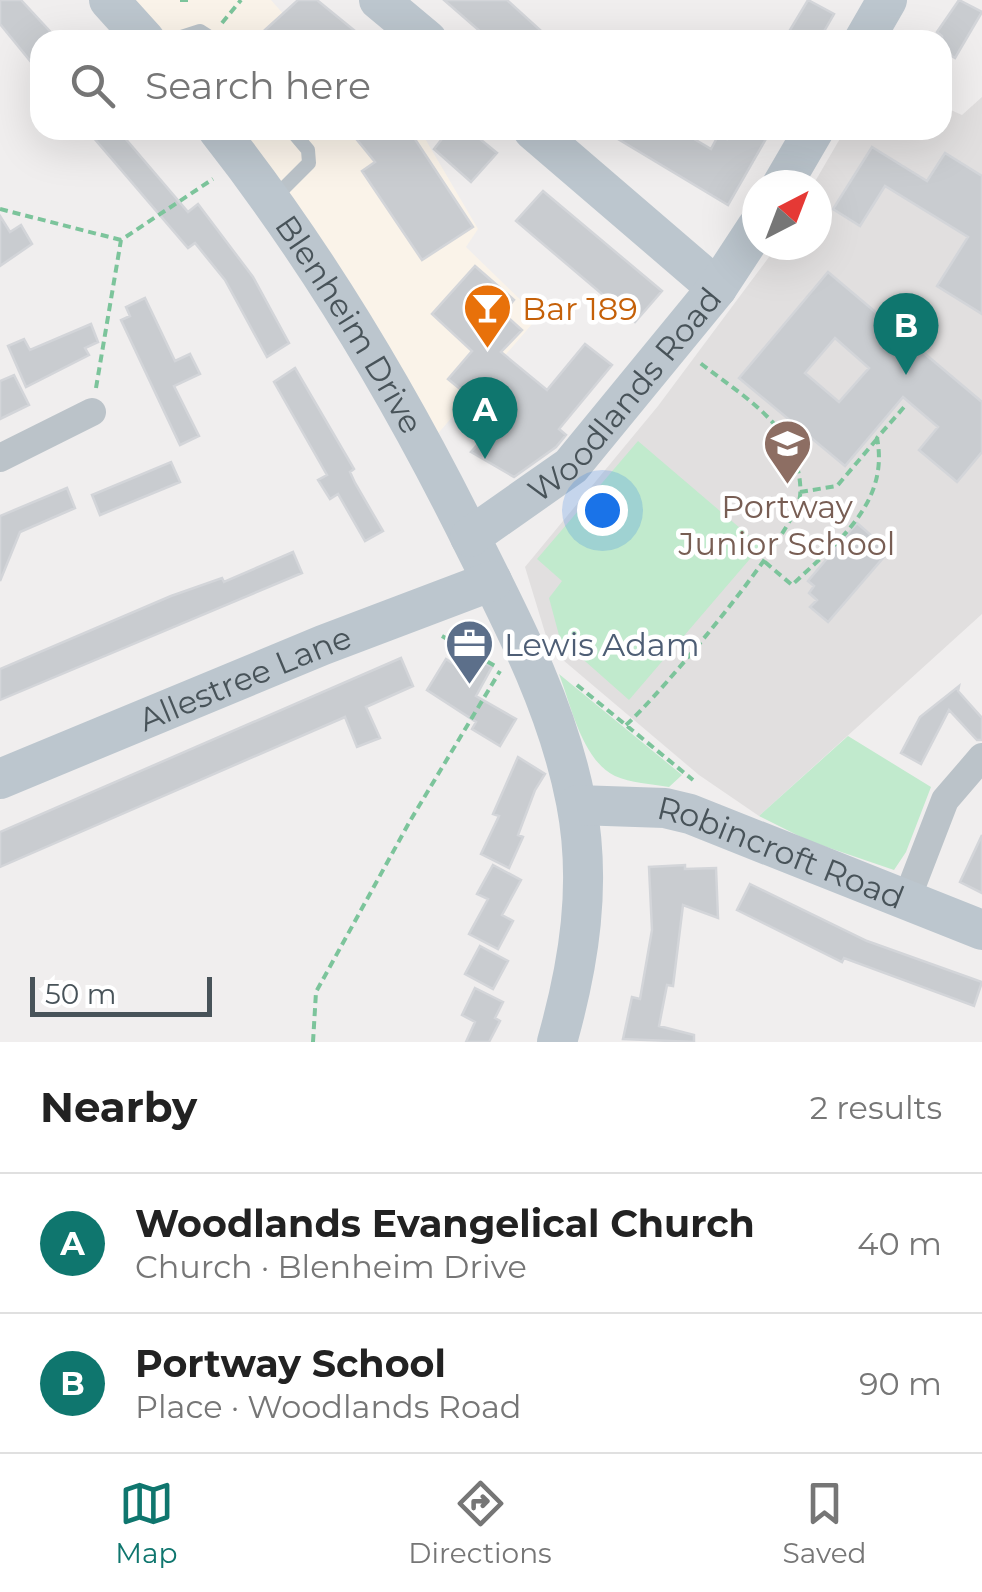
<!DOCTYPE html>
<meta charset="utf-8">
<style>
body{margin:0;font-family:Montserrat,sans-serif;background:#f2f2f2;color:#222}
.compass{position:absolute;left:742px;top:170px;width:90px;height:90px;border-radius:50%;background:#fff;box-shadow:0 10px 40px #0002;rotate:42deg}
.scale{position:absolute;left:30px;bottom:25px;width:182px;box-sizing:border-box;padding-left:10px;border:5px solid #485359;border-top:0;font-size:28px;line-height:35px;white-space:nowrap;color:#485359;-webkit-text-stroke:8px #fff;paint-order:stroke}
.you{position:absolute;left:602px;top:510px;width:35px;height:35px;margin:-25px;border:8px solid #fff;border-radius:50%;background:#1a73e8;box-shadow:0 0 0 15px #1a73e833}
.badge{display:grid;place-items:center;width:65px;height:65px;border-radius:50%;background:#0f766e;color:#fff;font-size:32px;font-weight:700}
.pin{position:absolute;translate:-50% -82px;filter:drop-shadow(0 2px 5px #0008)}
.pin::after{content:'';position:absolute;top:52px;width:35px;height:30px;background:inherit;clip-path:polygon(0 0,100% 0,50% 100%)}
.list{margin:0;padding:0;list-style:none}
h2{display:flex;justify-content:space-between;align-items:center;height:130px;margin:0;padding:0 40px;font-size:42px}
h2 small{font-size:32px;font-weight:400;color:#767676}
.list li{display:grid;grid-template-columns:65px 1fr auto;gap:30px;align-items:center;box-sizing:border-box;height:140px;padding:0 40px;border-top:2px solid #e0e0e0}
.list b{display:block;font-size:38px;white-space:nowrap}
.list p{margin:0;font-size:32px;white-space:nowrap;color:#767676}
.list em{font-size:32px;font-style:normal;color:#767676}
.icon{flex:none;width:55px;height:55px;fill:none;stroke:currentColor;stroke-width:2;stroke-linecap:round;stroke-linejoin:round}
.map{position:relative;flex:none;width:982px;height:1042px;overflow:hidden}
.search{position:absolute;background:#fff;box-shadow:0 10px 40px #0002;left:30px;right:30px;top:30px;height:110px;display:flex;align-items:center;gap:25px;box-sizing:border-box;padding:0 35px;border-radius:30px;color:#767676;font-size:38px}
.sheet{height:410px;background:#fff}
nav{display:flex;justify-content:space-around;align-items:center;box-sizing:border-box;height:140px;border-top:2px solid #e0e0e0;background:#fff;font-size:28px;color:#767676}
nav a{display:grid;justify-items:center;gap:5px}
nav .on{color:#0f766e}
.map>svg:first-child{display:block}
.commercial{fill:#faf3e9}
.education{fill:#e1dfdf}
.green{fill:#c1eacd}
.building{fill:#c9ccd0;stroke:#d3d5d9;stroke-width:2.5;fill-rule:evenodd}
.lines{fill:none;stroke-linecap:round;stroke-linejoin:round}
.path{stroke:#7cc49b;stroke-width:4;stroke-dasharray:8 5;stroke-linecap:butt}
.lane{stroke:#bbc3c9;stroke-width:14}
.street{stroke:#bbc3c9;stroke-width:28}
.secondary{stroke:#bcc6ce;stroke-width:40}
.labels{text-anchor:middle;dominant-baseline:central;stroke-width:9;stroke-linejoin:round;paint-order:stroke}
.food-label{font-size:32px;fill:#c56008;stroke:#fff;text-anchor:start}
.street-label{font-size:32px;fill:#485359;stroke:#fff}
.education-label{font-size:32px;fill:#785e54;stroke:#fff}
.service-label{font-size:32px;fill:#4e5e75;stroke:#fff;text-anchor:start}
</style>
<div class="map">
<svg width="982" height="1042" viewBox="0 0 982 1042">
<rect width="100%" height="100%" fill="#f0eeee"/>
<!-- commercial -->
<path class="commercial" d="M 131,0 L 271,0 L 306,40 L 164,40 Z
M 236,130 L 383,130 L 394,142 L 420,130 L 478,229 L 466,247 L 538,317 L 435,437 Z"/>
<!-- education -->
<path class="education" d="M 982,97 L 982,614 L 759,816 L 699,775 L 550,649 L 525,567 L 658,406 L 778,245 L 817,245 L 817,185 L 813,185 L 845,130 L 942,130 L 942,106 L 962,115 Z"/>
<!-- green -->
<path class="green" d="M 638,441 L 761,546 L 629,700 L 560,639 L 549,598 L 562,581 L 537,559 Z
M 559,674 L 682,775 L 669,787 C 652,784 630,783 615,776 C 582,760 571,705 559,674 Z
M 848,736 L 931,787 L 906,852 L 894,870 L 809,841 L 759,816 Z"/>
<!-- building -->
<path class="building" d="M 0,0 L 21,0 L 58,40 L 40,40 L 40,73 L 0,24 Z
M 298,0 L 317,0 L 366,40 L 273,40 L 265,30 Z
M 444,0 L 507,0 L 551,40 L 490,40 Z
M 808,0 L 834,14 L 819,40 L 784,40 Z
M 959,0 L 982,12 L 955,58 L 942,50 L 942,36 L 937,32 Z
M 87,130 L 118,130 L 188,212 L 198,204 L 253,277 L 289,343 L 267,357 L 225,280 L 195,243 L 188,248 Z
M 349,130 L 409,130 L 473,227 L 422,260 L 362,171 L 375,162 Z
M 449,130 L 469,130 L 497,153 L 471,182 L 434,149 Z
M 603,130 L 679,130 L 711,149 L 719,134 L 727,139 L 732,130 L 771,130 L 728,205 Z
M 872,147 L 927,181 L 945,153 L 982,176 L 982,314 L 937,286 L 968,237 L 885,186 L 860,226 L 833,209 Z
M 543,191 L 662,291 L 635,322 L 516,221 Z
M 0,216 L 10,232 L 21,225 L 32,244 L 0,266 Z
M 475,266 L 514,300 L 503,313 L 522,330 L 501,352 L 547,390 L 585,344 L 612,365 L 559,429 L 566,435 L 556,447 L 514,477 L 471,452 L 506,413 L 473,384 L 465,393 L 448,379 L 472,351 L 432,314 Z
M 828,272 L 982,402 L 982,452 L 957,482 L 919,450 L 938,427 L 903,397 L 845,466 L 739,378 ZM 835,338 L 869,368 L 839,402 L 805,373 Z
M 145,298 L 175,361 L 190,354 L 200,374 L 174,386 L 199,436 L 180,445 L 121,320 L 130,316 L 126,307 Z
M 91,324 L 98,342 L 85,348 L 89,355 L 26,387 L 8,346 L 24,339 L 30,350 Z
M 295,368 L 354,469 L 350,472 L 355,483 L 383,531 L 365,541 L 338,494 L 330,499 L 318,480 L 327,475 L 274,382 Z
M 14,375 L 29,405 L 0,419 L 0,381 Z
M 171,462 L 180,482 L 100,515 L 92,495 Z
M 67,488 L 75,508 L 20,532 L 0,581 L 0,516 Z
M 857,523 L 889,551 L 828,622 L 810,607 L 817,600 L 809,593 L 814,586 L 808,581 Z
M 293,552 L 302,573 L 0,700 L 0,669 L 171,596 L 222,578 L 224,582 Z
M 471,655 L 492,667 L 476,696 L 516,719 L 500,746 L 472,729 L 476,722 L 427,690 L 446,659 L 463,670 Z
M 401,658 L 413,686 L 366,707 L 380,738 L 357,747 L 345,717 L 0,867 L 0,832 Z
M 959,686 L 958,691 L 982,718 L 982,740 L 977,740 L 949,710 L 921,764 L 901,753 L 920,717 Z
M 518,757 L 545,774 L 535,790 L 518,835 L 523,837 L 509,868 L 481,854 L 499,816 L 493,814 Z
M 982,835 L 982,893 L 960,882 Z
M 493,865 L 521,880 L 502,915 L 513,921 L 498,949 L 469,934 L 488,899 L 477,894 Z
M 685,865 L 685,869 L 716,868 L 718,918 L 683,905 L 673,986 L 667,985 L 659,1026 L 694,1035 L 694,1042 L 623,1039 L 632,997 L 640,999 L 652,930 L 649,867 Z
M 750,884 L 867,941 L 982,982 L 974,1006 L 844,958 L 842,962 L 737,910 Z
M 480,946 L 508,961 L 493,989 L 465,974 Z
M 475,988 L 503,1002 L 495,1018 L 500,1021 L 489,1042 L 466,1042 L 475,1022 L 462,1015 Z"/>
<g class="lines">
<!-- path -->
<path class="path" d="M 180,0 L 189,0
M 222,23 L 241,0
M 0,209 L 121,240
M 96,388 L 121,240 L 213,179
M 800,492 L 837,486 L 877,439
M 765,562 L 792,585 C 835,544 890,504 877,438 L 905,406
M 442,636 L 495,666
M 577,685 L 693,780
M 626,725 C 659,696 796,533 800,496 C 802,481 796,458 789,445 C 770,410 729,386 699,362
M 313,1042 L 316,992 L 410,821 L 500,671"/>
<!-- lane -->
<path class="lane" d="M 172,40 L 200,31 L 214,40
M 275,197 L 309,163 L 308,150 L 291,130"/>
<!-- street -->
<path class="street" d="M 0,458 L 92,412
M 906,901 L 945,800 L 982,757"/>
<!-- secondary -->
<g class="secondary">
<path d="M 109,0 L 145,40"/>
<path d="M 379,0 L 427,40"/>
<path d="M 864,40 L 887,0"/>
<path id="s1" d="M 218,130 C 321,261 403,400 476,549 C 517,630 559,713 576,802 C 592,884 579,964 557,1042"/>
<path d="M 533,130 L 717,288"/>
<path d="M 782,185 L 814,130"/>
<path id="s2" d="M 470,537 L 571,466 L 717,288 L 757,227"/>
<path id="s3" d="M 0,779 L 323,645 L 492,581"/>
<path id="s4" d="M 577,805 L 665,808 L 690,814 L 982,930"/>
</g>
</g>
<!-- icons -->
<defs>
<symbol id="bar-pin" viewBox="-11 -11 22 30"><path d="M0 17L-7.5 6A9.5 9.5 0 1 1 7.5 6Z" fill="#e8710a" stroke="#fff"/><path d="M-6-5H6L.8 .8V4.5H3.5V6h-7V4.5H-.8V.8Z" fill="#fff"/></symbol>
<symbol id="school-pin" viewBox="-11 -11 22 30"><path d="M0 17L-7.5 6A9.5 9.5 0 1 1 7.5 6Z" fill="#8d6e63" stroke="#fff"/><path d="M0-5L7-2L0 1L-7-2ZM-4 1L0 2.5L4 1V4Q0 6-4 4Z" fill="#fff"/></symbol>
<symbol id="office-pin" viewBox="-11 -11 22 30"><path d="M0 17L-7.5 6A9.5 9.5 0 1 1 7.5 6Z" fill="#5c6f8a" stroke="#fff"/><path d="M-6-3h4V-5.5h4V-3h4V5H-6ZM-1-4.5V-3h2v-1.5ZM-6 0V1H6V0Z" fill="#fff"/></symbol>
</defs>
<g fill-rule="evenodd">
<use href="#bar-pin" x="460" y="280" width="55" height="75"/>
<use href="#school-pin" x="760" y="416" width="55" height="75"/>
<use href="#office-pin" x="442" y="616" width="55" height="75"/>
</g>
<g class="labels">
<!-- food labels -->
<g class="food-label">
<text x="522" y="308">Bar 189</text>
</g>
<!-- street labels -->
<g class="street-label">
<text stroke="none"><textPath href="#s1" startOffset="235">Blenheim Drive</textPath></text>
<text stroke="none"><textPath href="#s2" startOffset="212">Woodlands Road</textPath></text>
<text stroke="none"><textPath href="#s3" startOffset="265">Allestree Lane</textPath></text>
<text stroke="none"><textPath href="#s4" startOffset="212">Robincroft Road</textPath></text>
</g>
<!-- education labels -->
<g class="education-label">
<text x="787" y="506">Portway<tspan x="787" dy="37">Junior School</tspan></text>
</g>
<!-- service labels -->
<g class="service-label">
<text x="504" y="644">Lewis Adam</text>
</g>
</g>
</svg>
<svg class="compass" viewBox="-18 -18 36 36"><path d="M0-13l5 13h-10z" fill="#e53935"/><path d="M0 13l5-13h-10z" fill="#767676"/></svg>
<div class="scale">50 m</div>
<div class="you"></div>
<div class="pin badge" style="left:485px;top:459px">A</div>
<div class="pin badge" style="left:906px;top:375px">B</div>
<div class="search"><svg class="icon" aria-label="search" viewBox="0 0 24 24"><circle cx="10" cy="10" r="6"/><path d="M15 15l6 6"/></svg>Search here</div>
</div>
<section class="sheet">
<h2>Nearby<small>2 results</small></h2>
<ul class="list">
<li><span class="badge">A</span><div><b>Woodlands Evangelical Church</b><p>Church · Blenheim Drive</p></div><em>40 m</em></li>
<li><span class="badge">B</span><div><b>Portway School</b><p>Place · Woodlands Road</p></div><em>90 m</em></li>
</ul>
</section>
<nav>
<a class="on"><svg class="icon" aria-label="map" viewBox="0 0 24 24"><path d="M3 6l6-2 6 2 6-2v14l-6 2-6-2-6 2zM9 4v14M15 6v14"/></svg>Map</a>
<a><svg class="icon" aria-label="directions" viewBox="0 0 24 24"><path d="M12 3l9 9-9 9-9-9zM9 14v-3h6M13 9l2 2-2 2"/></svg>Directions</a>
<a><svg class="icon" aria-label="saved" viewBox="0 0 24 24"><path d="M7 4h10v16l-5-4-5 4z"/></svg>Saved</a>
</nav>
